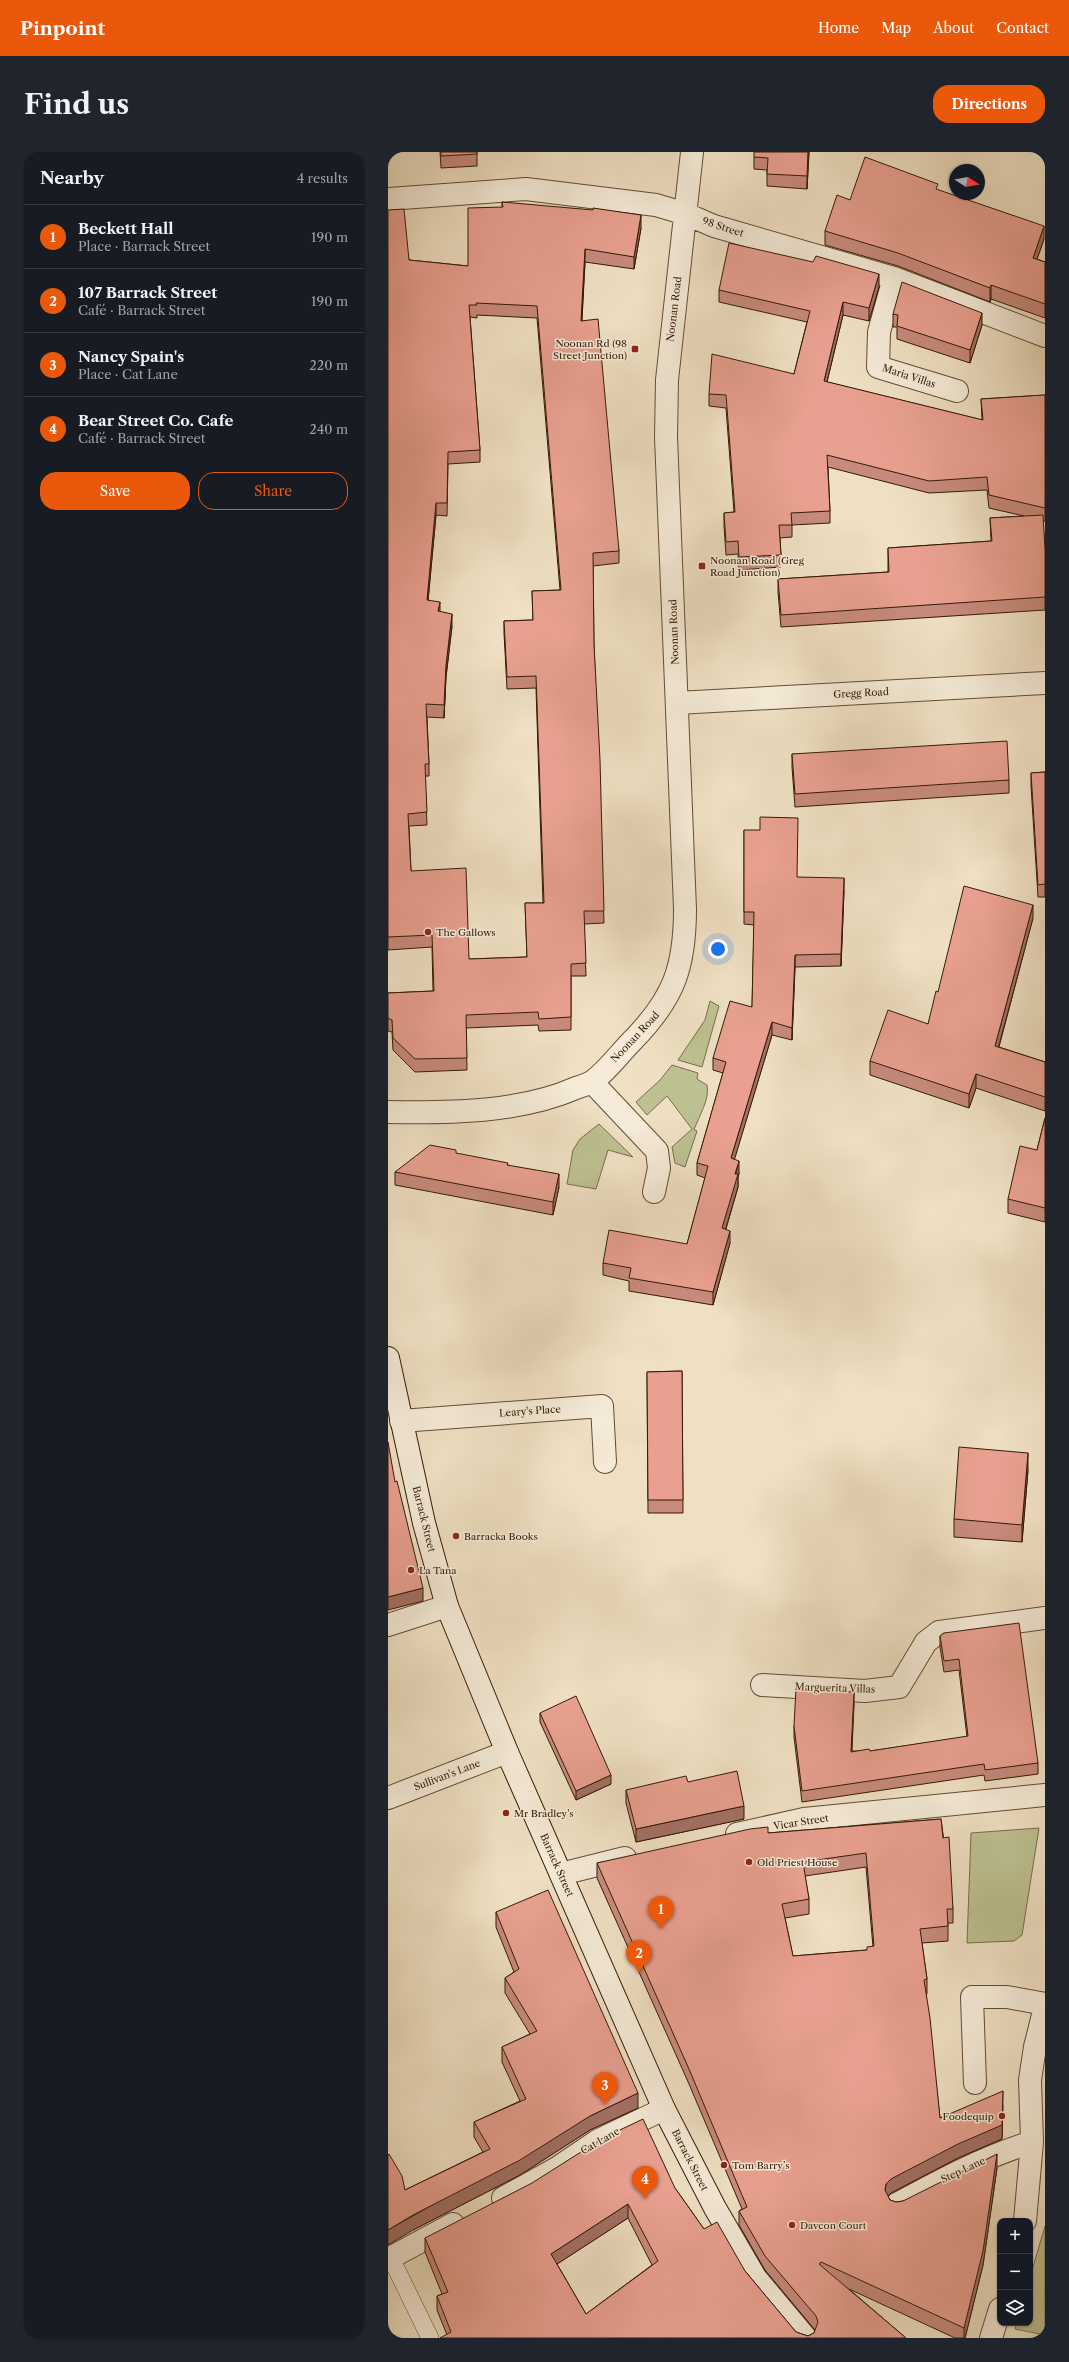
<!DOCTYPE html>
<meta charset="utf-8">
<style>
body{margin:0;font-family:"Libre Caslon Text",serif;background:#20242c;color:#f1f3f6}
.controls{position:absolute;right:12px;bottom:12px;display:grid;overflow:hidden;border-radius:8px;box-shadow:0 1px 3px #0004}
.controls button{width:36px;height:36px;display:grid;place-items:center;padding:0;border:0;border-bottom:1px solid #363941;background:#171b24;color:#f1f3f6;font:20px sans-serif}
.compass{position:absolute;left:561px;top:12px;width:36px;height:36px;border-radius:50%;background:#171b24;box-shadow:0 1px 3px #0004;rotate:101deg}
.you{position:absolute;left:330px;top:797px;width:14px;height:14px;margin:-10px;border:3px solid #fff;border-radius:50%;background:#1a73e8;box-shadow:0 0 0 6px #1a73e833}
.badge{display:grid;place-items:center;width:26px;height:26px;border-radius:50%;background:#ea580c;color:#fff;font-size:13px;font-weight:700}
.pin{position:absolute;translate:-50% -33px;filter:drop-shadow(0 1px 2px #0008)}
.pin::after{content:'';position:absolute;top:21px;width:14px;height:12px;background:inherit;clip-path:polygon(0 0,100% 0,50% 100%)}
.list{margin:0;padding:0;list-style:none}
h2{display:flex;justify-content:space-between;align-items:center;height:52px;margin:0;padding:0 16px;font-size:17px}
h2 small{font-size:13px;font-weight:400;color:#9ea1a6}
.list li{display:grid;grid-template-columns:26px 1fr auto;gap:12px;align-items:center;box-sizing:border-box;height:64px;padding:0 16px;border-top:1px solid #363941}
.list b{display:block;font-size:15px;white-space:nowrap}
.list p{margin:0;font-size:13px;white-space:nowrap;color:#9ea1a6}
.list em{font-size:13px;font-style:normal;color:#9ea1a6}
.actions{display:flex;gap:8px;padding:12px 16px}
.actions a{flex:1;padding:9px 0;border:1px solid #ea580c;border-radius:16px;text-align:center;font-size:14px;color:#ea580c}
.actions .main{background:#ea580c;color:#fff}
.icon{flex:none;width:22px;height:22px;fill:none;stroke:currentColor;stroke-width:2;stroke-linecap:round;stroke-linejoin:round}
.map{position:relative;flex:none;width:657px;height:2186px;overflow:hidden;border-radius:16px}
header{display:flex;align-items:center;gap:24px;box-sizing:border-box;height:56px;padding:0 20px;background:#ea580c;color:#fff}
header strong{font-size:19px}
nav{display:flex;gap:22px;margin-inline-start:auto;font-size:14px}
.intro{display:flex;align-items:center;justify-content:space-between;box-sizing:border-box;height:96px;padding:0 24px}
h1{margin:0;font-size:28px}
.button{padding:10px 18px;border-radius:16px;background:#ea580c;color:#fff;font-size:14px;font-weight:700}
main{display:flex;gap:24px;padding:0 24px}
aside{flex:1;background:#171b24;border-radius:16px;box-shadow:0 1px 3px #0004}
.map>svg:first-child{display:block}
.green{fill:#bdc191;stroke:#786e4c}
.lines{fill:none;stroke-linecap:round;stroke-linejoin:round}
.lane-casing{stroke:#634c35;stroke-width:18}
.street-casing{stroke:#634c35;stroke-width:24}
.secondary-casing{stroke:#341a06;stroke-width:24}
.lane{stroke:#f5ebd8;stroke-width:17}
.street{stroke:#f5ebd8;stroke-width:22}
.secondary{stroke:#f5ebd8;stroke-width:22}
.wall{fill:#c88a7c;stroke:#341a06;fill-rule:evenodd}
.shaded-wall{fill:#a37065;stroke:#341a06}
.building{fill:#e9a090;stroke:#341a06;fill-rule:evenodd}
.poi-dot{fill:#8f2418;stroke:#f5ebd8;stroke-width:1.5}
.labels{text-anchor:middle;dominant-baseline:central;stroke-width:3;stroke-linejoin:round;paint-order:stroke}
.street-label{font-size:10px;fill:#341a06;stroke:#f5ebd8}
.poi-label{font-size:10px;fill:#341a06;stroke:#f5ebd8;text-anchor:start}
</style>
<header>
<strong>Pinpoint</strong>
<nav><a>Home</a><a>Map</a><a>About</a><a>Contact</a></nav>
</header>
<div class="intro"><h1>Find us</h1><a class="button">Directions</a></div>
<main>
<aside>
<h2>Nearby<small>4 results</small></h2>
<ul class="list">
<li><span class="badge">1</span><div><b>Beckett Hall</b><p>Place · Barrack Street</p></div><em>190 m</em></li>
<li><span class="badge">2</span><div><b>107 Barrack Street</b><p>Café · Barrack Street</p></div><em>190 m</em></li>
<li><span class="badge">3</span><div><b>Nancy Spain's</b><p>Place · Cat Lane</p></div><em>220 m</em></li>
<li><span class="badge">4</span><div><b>Bear Street Co. Cafe</b><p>Café · Barrack Street</p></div><em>240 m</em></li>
</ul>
<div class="actions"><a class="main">Save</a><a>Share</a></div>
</aside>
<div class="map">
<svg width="657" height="2186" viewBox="0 0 657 2186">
<rect width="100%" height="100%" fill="#efe0c3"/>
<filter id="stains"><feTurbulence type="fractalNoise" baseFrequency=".005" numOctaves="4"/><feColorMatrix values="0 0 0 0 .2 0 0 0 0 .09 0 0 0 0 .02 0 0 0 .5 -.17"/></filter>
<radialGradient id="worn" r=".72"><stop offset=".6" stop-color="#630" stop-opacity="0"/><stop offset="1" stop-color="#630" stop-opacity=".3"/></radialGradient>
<!-- green -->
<path class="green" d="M 322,849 L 331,854 L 314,915 L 290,908 L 317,868 Z
M 284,913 L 310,921 L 309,927 L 319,933 C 322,948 311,963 306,978 L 309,979 L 297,1015 L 287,1011 L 284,995 L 304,977 L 279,944 L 259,963 L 248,950 L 272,928 Z
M 211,972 L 245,1005 L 220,998 L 208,1037 L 179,1032 L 185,998 L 192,987 Z
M 651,1676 L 634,1783 L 626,1789 L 579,1791 L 583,1681 Z
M 657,2074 L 657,2183 L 627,2177 L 629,2171 L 642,2171 L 642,2125 Z"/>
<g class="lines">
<defs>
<path id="lane" d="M 3,2106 L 42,2186"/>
<path id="street" d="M 0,47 L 138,37 L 268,53 L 298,62 L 326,74 L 506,126 L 657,184
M 506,126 L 491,180 L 490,215 L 569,239
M 289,551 L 657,531
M 204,930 L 269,999 L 271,1016 L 266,1040
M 0,960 C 61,961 131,961 188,936 C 194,934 201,932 205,929 C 220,918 232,901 245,888 C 286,846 297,815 297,757 L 278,285 L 279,228 L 304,0
M 13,1269 L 214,1254 L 217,1310
M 0,1473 L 59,1454
M 374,1533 L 477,1539 L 511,1535 L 538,1490 L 551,1480 L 657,1466
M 0,1646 L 119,1600
M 349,1682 L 416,1667 L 657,1643
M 173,1722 L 237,1706
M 587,1931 L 584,1845 L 619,1845 L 657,1852
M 115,2046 L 169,2016 L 209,1989 L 276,1957
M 509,2052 C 553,2028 596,2005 644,1990
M 637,2069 L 644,1990 L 642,1928 L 647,1895 L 657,1855
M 0,2107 L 65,2072
M 603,2186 L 612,2157"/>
<path id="secondary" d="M 0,1206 L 36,1371 L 59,1454 L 119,1600 L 276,1957 L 327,2056 L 367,2125 L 418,2186"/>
</defs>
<!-- lane casing -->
<use href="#lane" class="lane-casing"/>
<!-- street casing -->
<use href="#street" class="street-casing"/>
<!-- secondary casing -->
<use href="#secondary" class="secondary-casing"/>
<!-- lane -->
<use href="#lane" class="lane"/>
<!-- street -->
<use href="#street" class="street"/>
<!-- secondary -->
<use href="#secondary" class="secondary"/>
</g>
<!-- wall -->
<path class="wall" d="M 52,0 L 89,0 L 89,14 L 53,16 Z
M 421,0 L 419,37 L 379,34 L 379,18 L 366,17 L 366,5 Z
M 550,38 L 656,87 L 649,107 L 657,110 L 657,166 L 603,147 L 602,150 L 510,114 L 437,93 L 437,79 L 462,48 Z
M 114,50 L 253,76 L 246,117 L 197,110 L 194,168 L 231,399 L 231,411 L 205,414 L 206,492 L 216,771 L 196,772 L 198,824 L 183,824 L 183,878 L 151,879 L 150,873 L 78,876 L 79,918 L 27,920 L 5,898 L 4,880 L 0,879 L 0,841 L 45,839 L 44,795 L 0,798 L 0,58 L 21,108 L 80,114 L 114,55 ZM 89,163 L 149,166 L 172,438 L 144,439 L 145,468 L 116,469 L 116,481 L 119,537 L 148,536 L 155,751 L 137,751 L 139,805 L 81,807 L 23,719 L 21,674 L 39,673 L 37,624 L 41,624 L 41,612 L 39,565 L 56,566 L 58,525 L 64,474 L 52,460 L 40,448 L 48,363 L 59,364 L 60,312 L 92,310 L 92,298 L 82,165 L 89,166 Z
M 491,135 L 481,169 L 455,163 L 439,230 L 594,268 L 593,247 L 657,243 L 657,369 L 655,369 L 657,398 L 657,458 L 393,475 L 390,440 L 390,427 L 500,420 L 500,396 L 603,389 L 602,366 L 636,364 L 601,356 L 599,338 L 541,341 L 440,315 L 442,359 L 442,371 L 404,373 L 404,385 L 392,386 L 393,403 L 393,415 L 351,418 L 350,402 L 338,403 L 336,374 L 336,361 L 346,360 L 338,256 L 321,254 L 321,242 L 406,222 L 419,170 L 331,150 L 331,138 Z
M 505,162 L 594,173 L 582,211 L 509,187 L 509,175 L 505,175 Z
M 404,602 L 621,628 L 621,641 L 407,655 L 404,615 Z
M 657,620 L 657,745 L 650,745 L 643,634 L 643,621 Z
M 356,678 L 409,725 L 456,739 L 453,814 L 407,815 L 404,888 L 384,883 L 346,1007 L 351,1021 L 350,1026 L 350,1035 L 338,1077 L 342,1091 L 325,1153 L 241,1139 L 241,1129 L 215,1123 L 215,1111 L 299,1092 L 317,1026 L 309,1023 L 309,1011 L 335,921 L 325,918 L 325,906 L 364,855 L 366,773 L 356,772 Z
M 645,766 L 611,895 L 657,910 L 657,959 L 588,936 L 581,956 L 482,923 L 482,909 L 540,872 L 550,840 Z
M 657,966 L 657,1070 L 620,1061 L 620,1047 L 649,998 Z
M 68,1002 L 120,1013 L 171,1035 L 165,1063 L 7,1033 L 7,1020 Z
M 294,1219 L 295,1361 L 260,1361 L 259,1220 Z
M 640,1318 L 634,1390 L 566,1385 L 566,1367 Z
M 556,1481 L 650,1611 L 650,1622 L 597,1629 L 596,1623 L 414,1650 L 406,1585 L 406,1574 L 466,1551 L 464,1599 L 482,1599 L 579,1585 L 571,1518 L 556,1520 L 552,1495 L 552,1484 Z
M 152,1561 L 223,1632 L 188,1648 L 152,1570 Z
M 238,1638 L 356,1667 L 248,1690 L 238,1651 Z
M 553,1667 L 565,1757 L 565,1771 L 560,1771 L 560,1789 L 534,1791 L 539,1827 L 539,1842 L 538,1842 L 552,1966 L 615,1953 L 614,1987 L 570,2006 L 503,2041 L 500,2044 L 502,2048 L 508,2050 L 515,2049 L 609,2016 L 595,2113 L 577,2186 L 567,2186 L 461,2137 L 518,2186 L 59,2183 L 49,2158 L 49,2144 L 54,2142 L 37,2100 L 37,2086 L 287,2036 L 316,2077 L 357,2119 L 408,2180 L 420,2184 L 426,2181 L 427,2178 L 377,2118 L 351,2073 L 351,2059 L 354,2057 L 301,1932 L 209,1726 L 209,1711 L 380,1681 ZM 478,1715 L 485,1795 L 479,1798 L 405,1804 L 397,1766 L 421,1762 L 421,1747 L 417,1724 ZM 240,2066 L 264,2113 L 198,2162 L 169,2112 Z
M 108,1760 L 250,1956 L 202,1978 L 132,2023 L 25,2078 L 17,2038 L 95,2000 L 86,1985 L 86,1970 L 132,1949 L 114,1910 L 114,1895 L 142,1882 L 117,1841 L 117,1826 L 126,1820 L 108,1775 Z"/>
<!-- shaded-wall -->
<path class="shaded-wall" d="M 420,0 L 421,0 L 419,37 L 419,24 Z
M 253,63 L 253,76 L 246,117 L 246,105 Z
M 656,74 L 656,87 L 645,119 L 645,106 Z
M 197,97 L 197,110 L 193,181 L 193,169 Z
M 491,122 L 491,135 L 481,169 L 481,156 Z
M 603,133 L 603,147 L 602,150 L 602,136 Z
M 455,150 L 455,163 L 436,242 L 436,229 Z
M 594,161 L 594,173 L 582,211 L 582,198 Z
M 48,351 L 48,363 L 39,460 L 39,448 Z
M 52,450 L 52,462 L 50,459 Z
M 64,462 L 64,474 L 58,525 L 56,566 L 58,513 Z
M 456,726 L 456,739 L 453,814 L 453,802 Z
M 645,753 L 645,766 L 607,908 L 607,894 Z
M 407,803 L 407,815 L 404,888 L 404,876 Z
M 384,870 L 384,883 L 343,1019 L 343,1006 Z
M 588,922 L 588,936 L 581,956 L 581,942 Z
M 351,1009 L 351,1021 L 350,1026 L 350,1035 L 334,1089 L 334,1076 Z
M 171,1022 L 171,1035 L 165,1063 L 165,1050 Z
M 342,1079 L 342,1091 L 325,1153 L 325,1140 Z
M 640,1301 L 640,1318 L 634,1390 L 634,1373 Z
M 35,1436 L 35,1449 L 0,1458 L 0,1445 Z
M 466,1540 L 466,1551 L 463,1611 L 463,1600 Z
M 223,1623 L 223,1632 L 188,1648 L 188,1639 Z
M 356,1654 L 356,1667 L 248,1690 L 248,1677 Z
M 615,1939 L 614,1987 L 570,2006 L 503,2041 L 498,2046 L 497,2038 L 498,2032 L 503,2027 Z
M 250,1941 L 250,1956 L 202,1978 L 132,2023 L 25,2078 L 0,2093 L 0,2078 L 202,1964 Z
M 609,2002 L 609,2016 L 595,2113 L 577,2186 L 576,2186 L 576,2176 Z
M 240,2052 L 240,2066 L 163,2116 L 163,2102 Z"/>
<!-- building -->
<path class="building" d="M 53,0 L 89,0 L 89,2 L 53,4 Z
M 366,0 L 420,0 L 419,24 L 379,22 L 380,6 L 366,5 Z
M 477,5 L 550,32 L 548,37 L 656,74 L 645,106 L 657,110 L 657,152 L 603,133 L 602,136 L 510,101 L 437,79 L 449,43 L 462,48 Z
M 114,50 L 205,58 L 205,56 L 253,63 L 246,105 L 197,97 L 193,169 L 210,167 L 231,399 L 205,401 L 206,492 L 212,608 L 216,759 L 196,759 L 198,811 L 183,812 L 183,865 L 151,867 L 150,860 L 78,863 L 79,906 L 27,907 L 5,886 L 4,868 L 0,866 L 0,841 L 46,839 L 44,783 L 0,785 L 0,58 L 16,57 L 21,108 L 80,114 L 80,56 L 115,55 ZM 88,151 L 149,154 L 173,438 L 144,439 L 145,468 L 116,469 L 119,525 L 148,524 L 156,751 L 137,751 L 139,805 L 81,807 L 78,716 L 23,719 L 20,662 L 39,660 L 37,612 L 41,612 L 38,552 L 56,553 L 58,513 L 64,462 L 50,459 L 52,450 L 39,448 L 48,351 L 59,351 L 60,300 L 92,298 L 81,153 L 89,153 Z
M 341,91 L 425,110 L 428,104 L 491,122 L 481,156 L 455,150 L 436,229 L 595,268 L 593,247 L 657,243 L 657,356 L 601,343 L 599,325 L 541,329 L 439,303 L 442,359 L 403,361 L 404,373 L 391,373 L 393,403 L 351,405 L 350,389 L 338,390 L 336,361 L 347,360 L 338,243 L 321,242 L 324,202 L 406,222 L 422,159 L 331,138 Z
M 514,130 L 594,161 L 582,198 L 509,174 L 510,163 L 505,162 Z
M 655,363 L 657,398 L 657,445 L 393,463 L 390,427 L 501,420 L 500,396 L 604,389 L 602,366 Z
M 619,589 L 621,628 L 407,642 L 404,602 Z
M 657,620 L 657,732 L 650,733 L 643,621 Z
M 372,665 L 410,666 L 409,725 L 456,726 L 453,802 L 407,803 L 404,876 L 384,870 L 343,1006 L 351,1009 L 347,1022 L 350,1022 L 334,1076 L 342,1079 L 325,1140 L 241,1126 L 243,1116 L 215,1111 L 221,1078 L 299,1092 L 320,1014 L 309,1011 L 338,910 L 325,906 L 342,849 L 364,855 L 366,760 L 356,760 L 356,678 L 372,678 Z
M 576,734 L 645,753 L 607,894 L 657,910 L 657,945 L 588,922 L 581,942 L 482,909 L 500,858 L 540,872 L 548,839 L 550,840 Z
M 657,966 L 657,1056 L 620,1047 L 632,994 L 649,998 Z
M 42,993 L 68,998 L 68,1001 L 120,1011 L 119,1013 L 171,1022 L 165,1050 L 7,1020 Z
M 294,1219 L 295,1348 L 260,1348 L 259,1220 Z
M 0,1290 L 7,1330 L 9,1329 L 35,1436 L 0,1445 Z
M 571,1295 L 640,1301 L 634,1373 L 566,1367 Z
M 631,1471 L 650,1611 L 597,1618 L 596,1612 L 414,1639 L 406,1574 L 408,1536 L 466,1540 L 463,1600 L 481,1597 L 482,1599 L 580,1584 L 571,1507 L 556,1509 L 552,1484 L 556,1481 Z
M 188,1544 L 223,1623 L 188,1639 L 152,1561 Z
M 349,1619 L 356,1654 L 248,1677 L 238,1638 L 298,1624 L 300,1630 Z
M 553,1667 L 555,1686 L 561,1685 L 565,1757 L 559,1757 L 560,1774 L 532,1777 L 539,1827 L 536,1828 L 542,1866 L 552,1966 L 615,1939 L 614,1973 L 570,1992 L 503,2027 L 498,2032 L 497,2038 L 502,2048 L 508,2050 L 515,2049 L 609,2002 L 595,2099 L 576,2176 L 433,2110 L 431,2112 L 518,2186 L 52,2186 L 63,2180 L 49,2144 L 60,2140 L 37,2086 L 144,2031 L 215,1986 L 255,1967 L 287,2036 L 316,2077 L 329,2070 L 357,2119 L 408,2180 L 420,2184 L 426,2181 L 430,2170 L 428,2164 L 377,2104 L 351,2059 L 359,2055 L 301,1917 L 209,1711 L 362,1677 L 380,1675 L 380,1681 ZM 478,1701 L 486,1794 L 479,1795 L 479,1798 L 405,1804 L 394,1752 L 421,1747 L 415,1710 ZM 240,2052 L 270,2109 L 198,2162 L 163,2102 Z
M 160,1738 L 250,1941 L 202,1964 L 132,2008 L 25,2063 L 0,2078 L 0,2003 L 1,2002 L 14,2024 L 17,2038 L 102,1997 L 86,1970 L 138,1947 L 114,1895 L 149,1879 L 117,1826 L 131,1817 L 108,1760 Z"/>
<!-- markers -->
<g class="poi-dot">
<rect x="243" y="193" width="8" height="8" rx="2"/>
<rect x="310" y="410" width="8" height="8" rx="2"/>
<circle cx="40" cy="780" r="4"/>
<circle cx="68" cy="1384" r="4"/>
<circle cx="23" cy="1418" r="4"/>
<circle cx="118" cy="1661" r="4"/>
<circle cx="361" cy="1710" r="4"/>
<circle cx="614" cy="1964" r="4"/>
<circle cx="336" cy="2013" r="4"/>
<circle cx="404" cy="2073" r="4"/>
</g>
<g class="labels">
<!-- street labels -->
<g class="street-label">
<text transform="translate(335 75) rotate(18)">98 Street</text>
<text transform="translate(286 157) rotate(-83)">Noonan Road</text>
<text transform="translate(521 224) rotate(18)">Maria Villas</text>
<text transform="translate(286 480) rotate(-92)">Noonan Road</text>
<text transform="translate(473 541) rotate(-3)">Gregg Road</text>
<text transform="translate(247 885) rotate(-47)">Noonan Road</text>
<text transform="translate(142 1259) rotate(-4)">Leary's Place</text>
<text transform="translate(36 1367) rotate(76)">Barrack Street</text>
<text transform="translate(447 1536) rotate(2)">Marguerita Villas</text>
<text transform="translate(59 1623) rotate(-21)">Sullivan's Lane</text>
<text transform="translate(413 1670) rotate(-9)">Vicar Street</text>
<text transform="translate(169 1713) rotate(66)">Barrack Street</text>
<text transform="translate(212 1989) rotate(-30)">Cat Lane</text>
<text transform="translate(302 2008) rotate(63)">Barrack Street</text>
<text transform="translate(575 2018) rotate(-25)">Step Lane</text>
</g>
<!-- poi labels -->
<g class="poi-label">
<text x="239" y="191" text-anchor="end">Noonan Rd (98<tspan x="239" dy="12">Street Junction)</tspan></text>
<text x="322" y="408">Noonan Road (Greg<tspan x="322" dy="12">Road Junction)</tspan></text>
<text x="48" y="780">The Gallows</text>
<text x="76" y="1384">Barracka Books</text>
<text x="31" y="1418">La Tana</text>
<text x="126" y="1661">Mr Bradley's</text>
<text x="369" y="1710">Old Priest House</text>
<text x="606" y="1964" text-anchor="end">Foodequip</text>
<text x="344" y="2013">Tom Barry’s</text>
<text x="412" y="2073">Davcon Court</text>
</g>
</g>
<rect width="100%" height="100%" filter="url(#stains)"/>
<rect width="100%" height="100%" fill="url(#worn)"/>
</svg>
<div class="controls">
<button>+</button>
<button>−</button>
<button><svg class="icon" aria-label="layers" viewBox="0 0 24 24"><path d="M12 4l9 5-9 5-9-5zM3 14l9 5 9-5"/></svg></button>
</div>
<svg class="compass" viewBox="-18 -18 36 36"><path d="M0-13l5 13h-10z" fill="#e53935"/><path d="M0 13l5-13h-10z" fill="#9ea1a6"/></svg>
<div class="you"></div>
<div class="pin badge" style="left:273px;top:1777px">1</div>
<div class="pin badge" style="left:251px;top:1821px">2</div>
<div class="pin badge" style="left:217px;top:1953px">3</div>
<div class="pin badge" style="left:257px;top:2047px">4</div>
</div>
</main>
